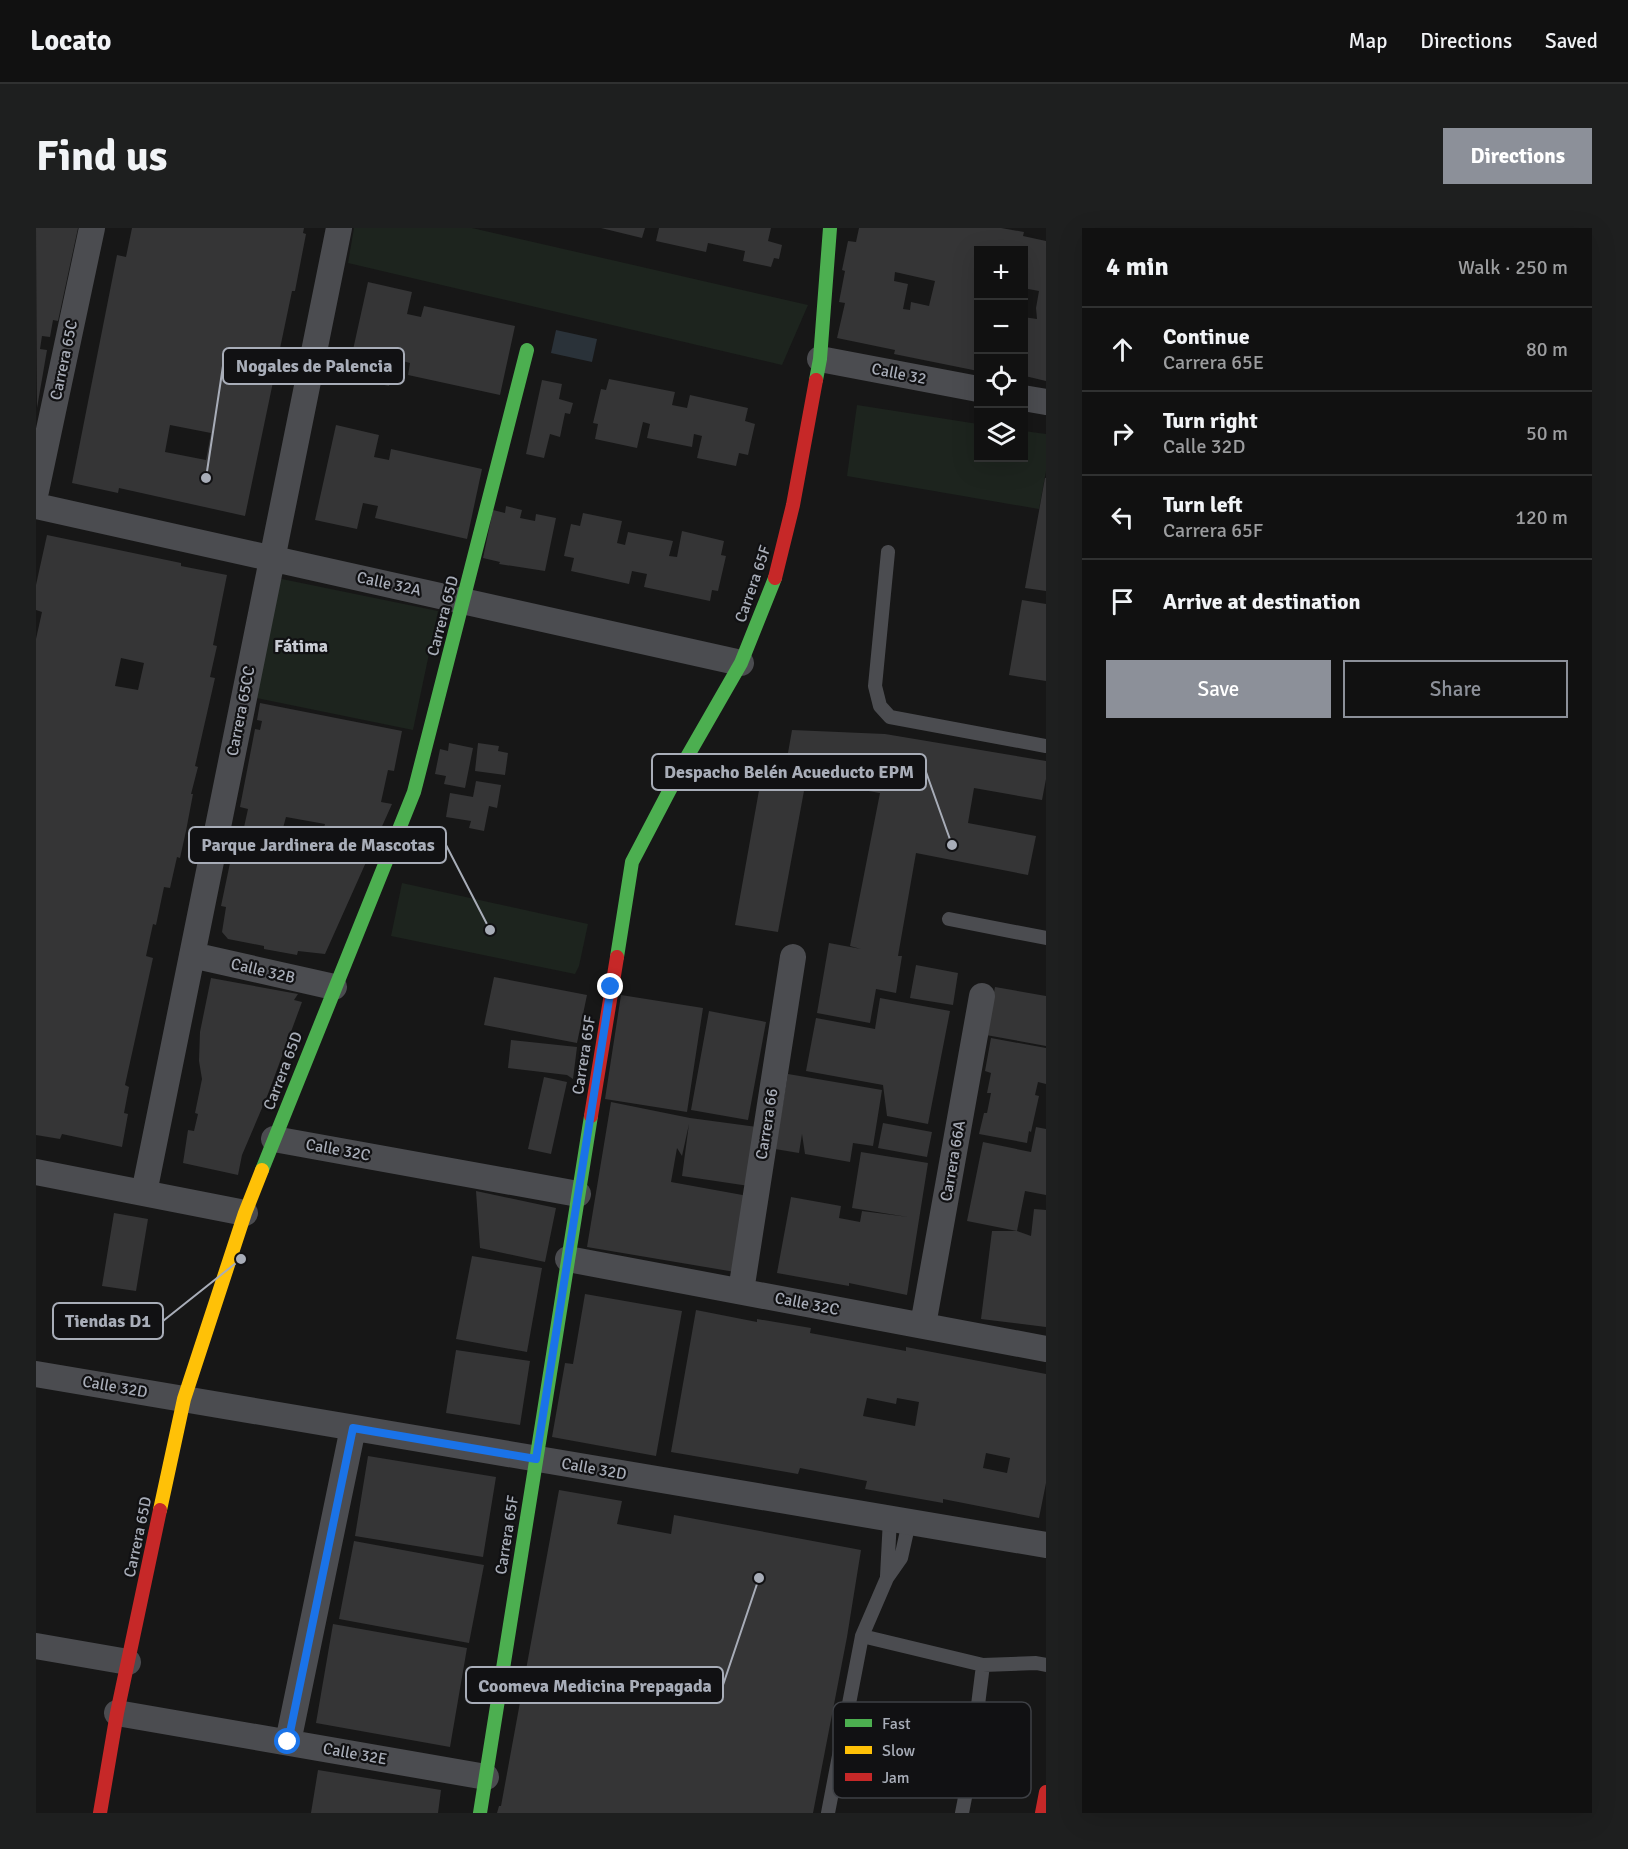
<!DOCTYPE html>
<meta charset="utf-8">
<style>
body{margin:0;font-family:Signika,sans-serif;background:#1e1f1f;color:#f1f3f6}
.controls{position:absolute;right:18px;top:18px;display:grid;overflow:hidden;border-radius:0px;box-shadow:0 6px 24px #0002}
.controls button{width:54px;height:54px;display:grid;place-items:center;padding:0;border:0;border-bottom:2px solid #303131;background:#111;color:#f1f3f6;font:30px sans-serif}
.stop{position:absolute;width:18px;height:18px;margin:-14px;border:4px solid #1a73e8;border-radius:50%;background:#fff}
.stop.end{background:#1a73e8;border-color:#fff;box-shadow:0 2px 6px #0008}
.list{margin:0;padding:0;list-style:none}
h2{display:flex;justify-content:space-between;align-items:center;height:78px;margin:0;padding:0 24px;font-size:26px}
h2 small{font-size:20px;font-weight:400;color:#9c9d9f}
.list li{display:grid;grid-template-columns:39px 1fr auto;gap:18px;align-items:center;box-sizing:border-box;height:84px;padding:0 24px;border-top:2px solid #303131}
.list b{display:block;font-size:22px;white-space:nowrap}
.list p{margin:0;font-size:20px;white-space:nowrap;color:#9c9d9f}
.list em{font-size:20px;font-style:normal;color:#9c9d9f}
.actions{display:flex;gap:12px;padding:18px 24px}
.actions a{flex:1;padding:14px 0;border:2px solid #8c9099;border-radius:0px;text-align:center;font-size:21px;color:#8c9099}
.actions .main{background:#8c9099;color:#fff}
.icon{flex:none;width:33px;height:33px;fill:none;stroke:currentColor;stroke-width:2;stroke-linecap:round;stroke-linejoin:round}
.map{position:relative;flex:none;width:1010px;height:1585px;overflow:hidden;border-radius:0px}
header{display:flex;align-items:center;gap:36px;box-sizing:border-box;height:84px;padding:0 30px;background:#111;border-bottom:2px solid #303131}
header strong{font-size:28px}
nav{display:flex;gap:33px;margin-inline-start:auto;font-size:21px}
.intro{display:flex;align-items:center;justify-content:space-between;box-sizing:border-box;height:144px;padding:0 36px}
h1{margin:0;font-size:42px}
.button{padding:15px 27px;border-radius:0px;background:#8c9099;color:#fff;font-size:21px;font-weight:700}
main{display:flex;gap:36px;padding:0 36px}
aside{flex:1;background:#111;border-radius:0px;box-shadow:0 6px 24px #0002}
.map>svg:first-child{display:block}
.green{fill:#1d241e}
.water{fill:#2a3239}
.building{fill:#353536;fill-rule:evenodd}
.lines{fill:none;stroke-linecap:round;stroke-linejoin:round}
.lane{stroke:#4b4c50;stroke-width:14}
.street{stroke:#4b4c50;stroke-width:26}
.fast{stroke:#4caf50;stroke-width:14}
.slow{stroke:#ffc107;stroke-width:14}
.jam{stroke:#c62828;stroke-width:14}
.route{stroke:#1a73e8;stroke-width:8}
.labels{text-anchor:middle;dominant-baseline:central;stroke-width:4.5;stroke-linejoin:round;paint-order:stroke}
.street-label{font-size:16px;fill:#a8adb8;stroke:#111113}
.neighbourhood-label{font-size:18px;font-weight:bold;fill:#c9ccd4;stroke:#111113}
.key{fill:#111113;stroke:#3e4045;stroke-width:1.5}
.key-label{font-size:16px;fill:#a8adb8}
.leader{fill:none;stroke:#a8adb8;stroke-width:2}
.callout-dot{fill:#a8adb8;stroke:#111113;stroke-width:2}
.callout{fill:#111113;stroke:#a8adb8;stroke-width:2}
.callout-label{font-size:18px;text-anchor:middle;font-weight:bold;fill:#a8adb8}
</style>
<header>
<strong>Locato</strong>
<nav><a>Map</a><a>Directions</a><a>Saved</a></nav>
</header>
<div class="intro"><h1>Find us</h1><a class="button">Directions</a></div>
<main>
<div class="map">
<svg width="1010" height="1585" viewBox="0 0 1010 1585">
<rect width="100%" height="100%" fill="#171717"/>
<!-- green -->
<path class="green" d="M 318,0 L 436,0 L 772,77 L 746,137 L 312,35 Z
M 821,177 L 942,196 L 942,230 L 987,230 L 988,203 L 1010,206 L 1010,243 L 1003,281 L 811,248 Z
M 241,350 L 402,383 L 377,502 L 216,469 Z
M 366,655 L 552,696 L 543,738 L 539,746 L 355,708 Z"/>
<!-- water -->
<path class="water" d="M 520,102 L 561,111 L 556,134 L 515,125 Z"/>
<!-- building -->
<path class="building" d="M 0,0 L 42,0 L 22,93 L 17,92 L 14,109 L 6,108 L 4,121 L 11,122 L 1,180 Z
M 96,0 L 268,0 L 267,5 L 270,6 L 259,63 L 256,63 L 209,288 L 83,260 L 82,265 L 36,255 L 81,27 L 90,29 ZM 134,197 L 175,205 L 170,232 L 129,224 Z
M 565,0 L 609,0 L 606,10 Z
M 623,0 L 735,0 L 732,13 L 746,17 L 743,31 L 738,30 L 735,39 L 707,33 L 709,23 L 672,15 L 670,24 L 620,13 Z
M 823,0 L 965,0 L 988,4 L 987,8 L 1010,13 L 1010,153 L 989,148 L 987,153 L 987,89 L 1001,91 L 1000,80 L 1003,63 L 987,60 L 987,22 L 942,22 L 942,143 L 858,126 L 859,122 L 801,110 L 809,75 L 803,74 L 809,43 L 806,42 L 812,13 L 820,14 ZM 859,44 L 899,53 L 893,78 L 875,74 L 874,82 L 867,81 L 872,56 L 858,53 Z
M 332,54 L 376,64 L 371,86 L 385,89 L 388,78 L 479,98 L 464,167 L 372,147 L 374,135 L 359,131 L 353,158 L 311,149 Z
M 573,151 L 639,164 L 636,177 L 651,180 L 654,167 L 712,180 L 709,193 L 719,196 L 712,227 L 703,225 L 700,238 L 661,230 L 666,208 L 658,206 L 656,219 L 611,210 L 614,196 L 607,194 L 601,220 L 559,211 L 562,196 L 557,195 L 565,161 L 570,162 Z
M 506,152 L 526,156 L 523,171 L 537,175 L 534,186 L 529,185 L 524,209 L 514,206 L 508,230 L 490,226 Z
M 300,197 L 343,207 L 338,229 L 353,232 L 355,221 L 446,241 L 431,311 L 339,290 L 342,278 L 327,275 L 321,301 L 279,292 Z
M 1009,250 L 1010,250 L 1010,363 L 989,360 Z
M 470,278 L 486,282 L 484,290 L 499,293 L 500,286 L 520,290 L 509,343 L 463,336 L 464,334 L 447,330 L 457,282 L 469,285 Z
M 547,285 L 586,293 L 581,315 L 589,317 L 592,304 L 637,313 L 633,328 L 641,329 L 646,303 L 688,313 L 685,327 L 690,328 L 682,363 L 676,362 L 674,373 L 608,359 L 611,346 L 596,343 L 593,356 L 535,343 L 538,330 L 528,328 L 535,296 L 544,298 Z
M 11,307 L 145,335 L 145,338 L 191,347 L 177,417 L 181,418 L 174,449 L 179,450 L 159,538 L 162,539 L 155,566 L 157,566 L 150,603 L 144,630 L 141,629 L 134,660 L 128,659 L 120,697 L 117,696 L 110,728 L 117,730 L 89,857 L 93,859 L 88,885 L 92,886 L 86,919 L 26,906 L 24,911 L 0,907 L 0,411 L 6,384 L 0,382 L 0,357 ZM 85,430 L 108,435 L 102,462 L 79,458 Z
M 986,372 L 1010,376 L 1010,453 L 973,447 Z
M 224,475 L 366,503 L 358,543 L 352,542 L 345,574 L 356,576 L 289,726 L 262,723 L 261,727 L 228,721 L 228,718 L 192,711 L 186,704 L 190,679 L 185,678 L 199,611 L 205,613 L 212,581 L 204,579 L 219,501 L 224,502 L 226,493 L 221,492 ZM 250,589 L 289,596 L 280,628 L 266,625 L 270,605 L 247,600 Z
M 756,502 L 849,506 L 1010,533 L 1010,551 L 1006,572 L 938,560 L 932,595 L 1000,608 L 992,647 L 880,625 L 862,728 L 866,728 L 860,765 L 840,761 L 834,795 L 781,785 L 793,715 L 825,721 L 814,718 L 844,565 L 770,552 L 742,704 L 699,697 L 727,540 L 749,542 Z
M 413,515 L 437,520 L 429,560 L 408,556 L 410,548 L 399,546 L 404,521 L 412,523 Z
M 442,515 L 463,518 L 462,523 L 472,525 L 469,547 L 439,543 Z
M 440,553 L 465,557 L 461,580 L 453,578 L 448,603 L 433,600 L 435,593 L 410,589 L 414,565 L 437,569 Z
M 880,737 L 922,745 L 917,777 L 874,770 Z
M 458,749 L 551,767 L 541,815 L 448,797 Z
M 175,750 L 262,766 L 258,772 L 266,774 L 232,866 L 206,927 L 202,947 L 147,935 L 152,902 L 158,903 L 162,886 L 159,885 L 166,851 L 163,833 L 164,804 Z
M 959,759 L 1010,768 L 1010,818 L 950,807 Z
M 585,767 L 667,780 L 651,884 L 569,871 Z
M 844,770 L 914,783 L 892,896 L 851,888 L 847,857 L 770,843 L 780,790 L 839,801 Z
M 673,783 L 730,794 L 712,892 L 655,882 Z
M 955,810 L 1010,820 L 1010,856 L 1002,854 L 999,867 L 1003,868 L 995,904 L 993,903 L 991,915 L 943,906 L 948,885 L 951,885 L 955,865 L 951,865 L 955,845 L 949,843 Z
M 475,812 L 541,819 L 537,851 L 531,847 L 472,840 Z
M 752,846 L 846,862 L 837,918 L 817,915 L 814,934 L 769,926 L 766,906 L 763,925 L 739,921 Z
M 508,849 L 531,854 L 515,926 L 492,921 Z
M 575,874 L 654,890 L 721,899 L 713,958 L 646,948 L 653,896 L 646,928 L 641,920 L 635,954 L 712,968 L 699,1044 L 551,1019 Z
M 847,895 L 896,904 L 891,929 L 842,920 Z
M 1000,899 L 1010,901 L 1010,967 L 989,963 L 981,1003 L 931,993 L 947,914 L 995,924 Z
M 825,924 L 892,935 L 871,1067 L 813,1055 L 813,1058 L 741,1045 L 755,969 L 805,978 L 803,990 L 824,994 L 826,983 L 872,989 L 816,980 Z
M 440,963 L 520,980 L 509,1034 L 444,1020 Z
M 998,981 L 1010,982 L 1010,1099 L 945,1091 L 956,1003 L 981,1003 L 995,1008 Z
M 78,985 L 112,991 L 100,1063 L 66,1058 Z
M 436,1028 L 506,1040 L 491,1124 L 420,1111 Z
M 549,1066 L 646,1083 L 620,1228 L 516,1209 L 529,1135 L 537,1136 Z
M 660,1082 L 721,1094 L 721,1091 L 775,1100 L 774,1105 L 870,1123 L 870,1119 L 1010,1146 L 1010,1255 L 1003,1290 L 907,1271 L 907,1275 L 829,1261 L 831,1253 L 764,1240 L 762,1246 L 635,1224 ZM 831,1170 L 860,1176 L 861,1170 L 883,1174 L 879,1198 L 827,1188 ZM 950,1225 L 974,1230 L 971,1245 L 947,1240 Z
M 420,1122 L 494,1133 L 484,1197 L 410,1185 Z
M 332,1228 L 460,1249 L 447,1329 L 319,1308 Z
M 523,1262 L 586,1273 L 581,1296 L 635,1306 L 638,1287 L 825,1322 L 811,1409 L 777,1585 L 461,1585 L 463,1578 L 465,1578 Z
M 318,1313 L 448,1337 L 433,1415 L 303,1391 Z
M 297,1396 L 431,1420 L 414,1519 L 280,1495 Z
M 282,1542 L 405,1562 L 402,1585 L 275,1585 Z"/>
<g class="lines">
<!-- lane -->
<path class="lane" d="M 852,324 L 839,458 L 844,478 L 854,489 L 1010,518
M 913,691 L 1010,710
M 851,1348 L 854,1291
M 826,1408 L 947,1437 L 1000,1435 L 1010,1437
M 792,1585 L 826,1408 L 851,1350 L 865,1330 L 873,1294
M 926,1585 L 933,1549 L 947,1437"/>
<!-- street -->
<path class="street" d="M 784,131 L 942,161
M 987,170 L 1010,174
M 0,263 L 56,0
M 0,278 L 705,435
M 156,727 L 298,759
M 238,911 L 542,966
M 0,944 L 209,985
M 108,965 L 303,0
M 532,1031 L 1010,1121
M 705,1063 L 757,729
M 887,1097 L 946,768
M 0,1146 L 1010,1317
M 0,1418 L 92,1434
M 81,1485 L 450,1549
M 252,1514 L 317,1200"/>
<!-- fast -->
<path class="fast" d="M 780,152 L 784,131 L 794,0
M 581,729 L 596,634 L 651,529 L 705,435 L 739,350
M 226,942 L 378,564 L 491,122
M 444,1585 L 555,888"/>
<!-- slow -->
<path class="slow" d="M 124,1282 L 148,1171 L 209,985 L 226,942"/>
<!-- jam -->
<path class="jam" d="M 739,350 L 757,277 L 780,152
M 555,888 L 581,729
M 64,1585 L 81,1485 L 124,1282
M 1006,1585 L 1010,1564"/>
</g>
<g class="lines">
<!-- route -->
<path class="route" d="M 252,1514 L 317,1200 L 500,1231 L 575,759"/>
</g>
<g class="labels">
<!-- street labels -->
<g class="street-label">
<text transform="translate(28 132) rotate(-78)">Carrera 65C</text>
<text transform="translate(863 146) rotate(11)">Calle 32</text>
<text transform="translate(353 356) rotate(12)">Calle 32A</text>
<text transform="translate(717 356) rotate(-71)">Carrera 65F</text>
<text transform="translate(407 388) rotate(-75)">Carrera 65D</text>
<text transform="translate(205 483) rotate(-79)">Carrera 65CC</text>
<text transform="translate(227 743) rotate(13)">Calle 32B</text>
<text transform="translate(548 827) rotate(-81)">Carrera 65F</text>
<text transform="translate(247 843) rotate(-69)">Carrera 65D</text>
<text transform="translate(731 896) rotate(-81)">Carrera 66</text>
<text transform="translate(302 922) rotate(10)">Calle 32C</text>
<text transform="translate(917 933) rotate(-80)">Carrera 66A</text>
<text transform="translate(771 1076) rotate(11)">Calle 32C</text>
<text transform="translate(79 1159) rotate(10)">Calle 32D</text>
<text transform="translate(558 1241) rotate(10)">Calle 32D</text>
<text transform="translate(471 1307) rotate(-81)">Carrera 65F</text>
<text transform="translate(102 1309) rotate(-78)">Carrera 65D</text>
<text transform="translate(319 1526) rotate(10)">Calle 32E</text>
</g>
<!-- neighbourhood labels -->
<g class="neighbourhood-label">
<text x="265" y="418">Fátima</text>
</g>
</g>
<!-- legend -->
<rect x="797" y="1474" width="198" height="96" rx="9" class="key"/>
<rect x="809" y="1491" width="27" height="8" fill="#4caf50"/>
<rect x="809" y="1518" width="27" height="8" fill="#ffc107"/>
<rect x="809" y="1545" width="27" height="8" fill="#c62828"/>
<g class="key-label">
<text x="846" y="1501">Fast</text>
<text x="846" y="1528">Slow</text>
<text x="846" y="1555">Jam</text>
</g>
<!-- callouts -->
<path class="leader" d="M170 250L187 138M916 617L890 544M454 702L410 617M205 1031L127 1093M723 1350L687 1457"/>
<g class="callout-dot">
<circle cx="170" cy="250" r="6"/>
<circle cx="916" cy="617" r="6"/>
<circle cx="454" cy="702" r="6"/>
<circle cx="205" cy="1031" r="6"/>
<circle cx="723" cy="1350" r="6"/>
</g>
<g class="callout">
<rect x="187" y="120" width="181" height="36" rx="6"/>
<rect x="616" y="526" width="274" height="36" rx="6"/>
<rect x="153" y="599" width="257" height="36" rx="6"/>
<rect x="17" y="1075" width="110" height="36" rx="6"/>
<rect x="430" y="1439" width="257" height="36" rx="6"/>
</g>
<g class="callout-label">
<text x="278" y="144">Nogales de Palencia</text>
<text x="753" y="550">Despacho Belén Acueducto EPM</text>
<text x="282" y="623">Parque Jardinera de Mascotas</text>
<text x="72" y="1099">Tiendas D1</text>
<text x="559" y="1464">Coomeva Medicina Prepagada</text>
</g>
</svg>
<div class="controls">
<button>+</button>
<button>−</button>
<button><svg class="icon" aria-label="locate" viewBox="0 0 24 24"><circle cx="12" cy="12" r="6"/><path d="M12 2v4M12 18v4M2 12h4M18 12h4"/></svg></button>
<button><svg class="icon" aria-label="layers" viewBox="0 0 24 24"><path d="M12 4l9 5-9 5-9-5zM3 14l9 5 9-5"/></svg></button>
</div>
<div class="stop" style="left:252px;top:1514px"></div>
<div class="stop end" style="left:575px;top:759px"></div>
</div>
<aside>
<h2>4 min<small>Walk · 250 m</small></h2>
<ul class="list">
<li><svg class="icon" aria-label="ahead" viewBox="0 0 24 24"><path d="M12 20V5M6 11l6-6 6 6"/></svg><div><b>Continue</b><p>Carrera 65E</p></div><em>80 m</em></li>
<li><svg class="icon" aria-label="right" viewBox="0 0 24 24"><path d="M7 20v-9h11M14 6l5 5-5 5"/></svg><div><b>Turn right</b><p>Calle 32D</p></div><em>50 m</em></li>
<li><svg class="icon" aria-label="left" viewBox="0 0 24 24"><path d="M17 20v-9H6M10 6l-5 5 5 5"/></svg><div><b>Turn left</b><p>Carrera 65F</p></div><em>120 m</em></li>
<li><svg class="icon" aria-label="arrive" viewBox="0 0 24 24"><path d="M6 21V4h12l-3 4 3 4H6"/></svg><div><b>Arrive at destination</b></div></li>
</ul>
<div class="actions"><a class="main">Save</a><a>Share</a></div>
</aside>
</main>
